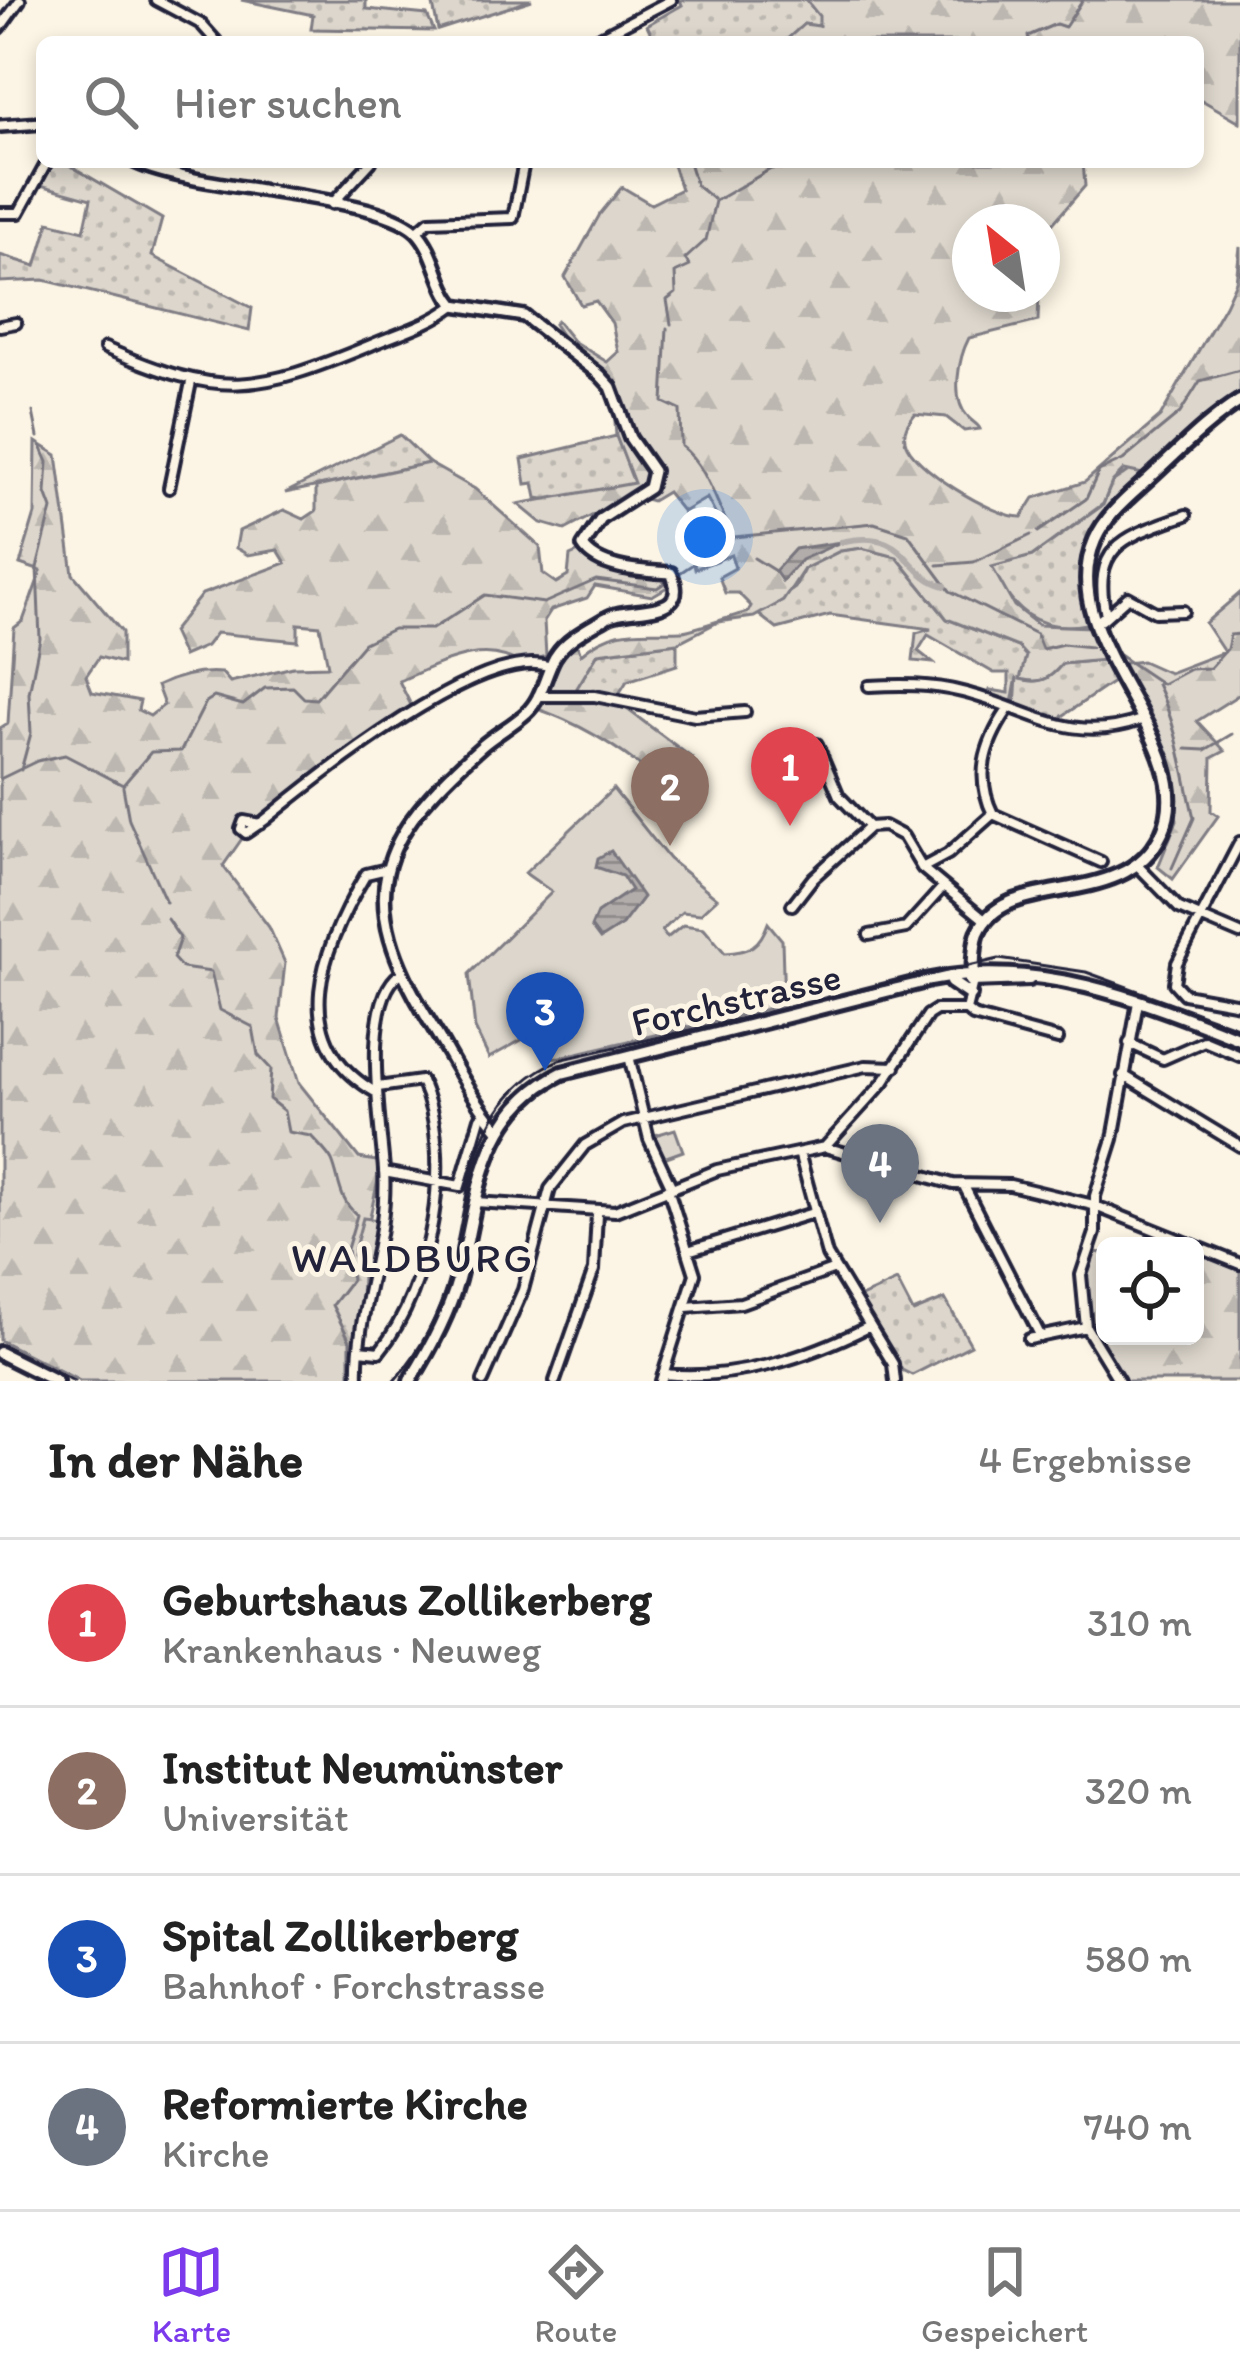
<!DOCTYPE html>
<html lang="de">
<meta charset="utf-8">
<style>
body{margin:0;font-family:Itim,sans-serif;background:#f6f6f6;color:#222}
.controls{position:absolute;right:36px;bottom:36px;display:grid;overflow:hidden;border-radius:18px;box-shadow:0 6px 18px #0003}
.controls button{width:108px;height:108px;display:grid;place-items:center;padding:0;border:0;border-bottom:3px solid #e0e0e0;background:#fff;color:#222;font:60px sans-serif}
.compass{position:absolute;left:952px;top:204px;width:108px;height:108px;border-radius:50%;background:#fff;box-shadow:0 6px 18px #0003;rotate:330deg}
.you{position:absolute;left:705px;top:537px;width:42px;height:42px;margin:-30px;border:9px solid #fff;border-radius:50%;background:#1a73e8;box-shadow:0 0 0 18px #1a73e833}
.badge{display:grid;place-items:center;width:78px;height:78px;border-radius:50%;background:#7c3aed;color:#fff;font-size:39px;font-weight:700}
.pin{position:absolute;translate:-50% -99px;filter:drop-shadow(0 3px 6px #0008)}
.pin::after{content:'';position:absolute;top:63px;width:42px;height:36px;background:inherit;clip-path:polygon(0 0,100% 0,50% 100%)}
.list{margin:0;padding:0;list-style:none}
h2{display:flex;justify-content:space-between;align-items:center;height:156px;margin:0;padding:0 48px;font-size:51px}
h2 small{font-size:39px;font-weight:400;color:#767676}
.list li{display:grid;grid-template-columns:78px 1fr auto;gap:36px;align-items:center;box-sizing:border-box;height:168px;padding:0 48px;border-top:3px solid #e0e0e0}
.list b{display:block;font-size:45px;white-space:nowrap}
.list p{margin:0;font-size:39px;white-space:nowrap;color:#767676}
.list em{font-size:39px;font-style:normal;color:#767676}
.icon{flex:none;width:66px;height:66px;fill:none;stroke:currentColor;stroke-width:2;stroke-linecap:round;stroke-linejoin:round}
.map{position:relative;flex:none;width:1240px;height:1381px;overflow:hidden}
.search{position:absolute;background:#fff;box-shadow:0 6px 18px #0003;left:36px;right:36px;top:36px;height:132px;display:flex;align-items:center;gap:30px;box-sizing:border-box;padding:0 42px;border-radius:18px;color:#767676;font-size:45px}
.sheet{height:828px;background:#fff}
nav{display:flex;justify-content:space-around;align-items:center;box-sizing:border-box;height:168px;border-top:3px solid #e0e0e0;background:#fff;font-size:33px;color:#767676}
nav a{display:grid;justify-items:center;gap:6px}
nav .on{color:#7c3aed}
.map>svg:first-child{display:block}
.grass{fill:url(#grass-dots);stroke:#7f7c84;stroke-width:3}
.forest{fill:url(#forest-firs);stroke:#7f7c84;stroke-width:3}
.park{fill:#dcd6cc;stroke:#7f7c84;stroke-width:3}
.water{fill:url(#water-rules);stroke:#78757e;stroke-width:3}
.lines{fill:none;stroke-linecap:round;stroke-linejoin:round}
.stream{stroke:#78757e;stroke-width:3}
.canal{stroke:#b2adab;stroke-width:6}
.minor-casing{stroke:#22223b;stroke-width:16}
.tertiary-casing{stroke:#22223b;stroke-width:18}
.secondary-casing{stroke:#22223b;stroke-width:20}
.minor{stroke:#fcf5e5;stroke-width:8}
.tertiary{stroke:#fcf5e5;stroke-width:9}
.secondary{stroke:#fcf5e5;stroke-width:10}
.rail{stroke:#22223b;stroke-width:3}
.labels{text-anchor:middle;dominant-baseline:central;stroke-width:10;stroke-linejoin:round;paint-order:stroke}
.street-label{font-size:39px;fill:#22223b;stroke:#fcf5e5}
.neighbourhood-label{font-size:42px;letter-spacing:3px;fill:#22223b;stroke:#fcf5e5}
</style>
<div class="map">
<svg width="1240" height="1381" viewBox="0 0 1240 1381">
<defs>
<pattern id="grass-dots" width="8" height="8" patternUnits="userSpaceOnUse" patternTransform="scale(3)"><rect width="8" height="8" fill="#dcd6cc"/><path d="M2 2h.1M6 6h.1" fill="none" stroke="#bcb7b0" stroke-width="1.8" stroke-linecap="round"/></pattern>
<pattern id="forest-firs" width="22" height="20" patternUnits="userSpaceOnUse" patternTransform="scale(3)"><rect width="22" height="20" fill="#dcd6cc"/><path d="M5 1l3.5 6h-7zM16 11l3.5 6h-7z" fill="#bcb7b0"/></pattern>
<pattern id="water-rules" width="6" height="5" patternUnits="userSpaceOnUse" patternTransform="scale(3)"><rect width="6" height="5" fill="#b2adab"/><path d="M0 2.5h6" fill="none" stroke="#908c8c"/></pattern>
</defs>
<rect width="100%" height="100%" fill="#fcf5e5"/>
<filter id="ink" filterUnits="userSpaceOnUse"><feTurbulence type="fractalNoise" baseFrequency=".00833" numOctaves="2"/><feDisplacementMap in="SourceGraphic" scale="24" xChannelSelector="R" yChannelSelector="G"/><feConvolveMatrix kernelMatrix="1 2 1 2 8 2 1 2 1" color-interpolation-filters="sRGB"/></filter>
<g filter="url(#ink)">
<!-- grass -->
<path class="grass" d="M 241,0 L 366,0 L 366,9 L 427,15 L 434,31 L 311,29 L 313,15 Z
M 432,0 L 532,0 L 438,30 Z
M 680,0 L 806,0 L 820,16 L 819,26 L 804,24 L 784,42 L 655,42 L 647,25 L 682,5 Z
M 50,162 L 64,162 L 162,219 L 152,256 L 252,308 L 249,331 L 44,280 L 0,282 L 0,255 L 36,266 L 49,222 L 84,231 L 91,199 L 33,183 Z
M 400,435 L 429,463 L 285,493 Z
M 616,436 L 635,484 L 556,501 L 537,498 L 534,483 L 526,484 L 522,459 Z
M 1133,468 L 1149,474 C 1126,500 1085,530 1084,567 C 1084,587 1094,605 1086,624 C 1037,633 1011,610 991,567 L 1032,556 L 1103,505 L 1112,482 Z
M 862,548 L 897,557 L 947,619 L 1018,647 L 1027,656 L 1021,679 C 1040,684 1049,680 1062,664 L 1104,660 L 1113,682 L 1058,719 L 1015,706 L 1017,677 L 1012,703 L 988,695 L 990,690 L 1009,693 L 1009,673 L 994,673 L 928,635 L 918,651 L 933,663 L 913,661 L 916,633 L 931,629 L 830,615 L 777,629 L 758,614 L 795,588 L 804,569 L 840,551 Z
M 677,643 L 677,665 L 627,681 L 615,700 L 573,693 L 598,653 Z
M 897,1281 L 913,1312 L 945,1299 L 971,1345 L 912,1375 L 902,1370 L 859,1298 Z"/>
<!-- forest -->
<path class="forest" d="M 806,0 L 1240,0 L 1240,122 L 1198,98 L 1198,42 L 784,42 L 804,24 L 819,26 L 819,16 Z
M 672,162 L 1083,162 L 1085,186 L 1042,236 L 1042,222 L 970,222 L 970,294 L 1039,294 L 1038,321 L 969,338 C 959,357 950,399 968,417 C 972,422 978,424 980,429 L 964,431 L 946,417 L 915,414 C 909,422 903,429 905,440 C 909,466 995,518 1022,517 L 1034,498 L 1085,482 L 1160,417 L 1225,305 L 1236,281 L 1240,247 L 1240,403 L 1152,476 L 1124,470 L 1112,482 L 1103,504 L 1032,556 L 992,567 L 1014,606 L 1038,625 L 1092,627 L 1104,660 L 1062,664 C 1049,680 1040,684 1020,679 L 1026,656 L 1018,647 L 947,619 L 897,557 L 862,548 L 840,551 L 804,569 L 783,601 L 754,617 L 718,622 L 677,643 L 598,653 L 574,693 L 615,700 L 692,758 L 687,808 C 643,763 593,727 532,707 L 554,659 L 574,638 L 581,654 C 616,624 641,633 682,631 C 690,631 735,615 748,612 L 751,606 L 738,593 L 725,593 L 719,577 L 735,568 L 731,555 L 695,569 L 694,563 L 728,539 L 707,498 L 683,512 L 667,492 L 652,501 L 631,495 L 565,530 L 541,523 L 518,504 L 634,483 L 616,436 L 612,380 L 569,347 L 554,324 L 557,321 L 573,341 L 607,362 L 618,352 L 612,323 L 596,301 L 581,305 L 565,277 L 600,214 L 622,187 L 651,204 L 681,189 Z
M 36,442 L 57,455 L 73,574 L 122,632 L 122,663 L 99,657 L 86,676 L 92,692 L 140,701 L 138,710 L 150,716 L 164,705 L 157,686 C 178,676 200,671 222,673 L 230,682 L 293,667 L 328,666 L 320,626 L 298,624 L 298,641 L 216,633 L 206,646 L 183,656 L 172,632 L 202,594 L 286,563 L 278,550 L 248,555 L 236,548 L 239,531 L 284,510 L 304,519 L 316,511 L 316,487 L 429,463 L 475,489 L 540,547 L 543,574 L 556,583 L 568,576 L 570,556 L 579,552 C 597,573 642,578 669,577 L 669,586 L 652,596 L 595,586 L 587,598 L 551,610 L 544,621 L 546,656 L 522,665 C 483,638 438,665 399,681 L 412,707 L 246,833 L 223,866 L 269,927 L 285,963 L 279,1018 L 299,1083 L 359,1158 L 382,1162 L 363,1248 L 358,1381 L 80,1381 L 0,1340 L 0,728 L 8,723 L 14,628 L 23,621 L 41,571 L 20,564 L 35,514 Z
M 1240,593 L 1240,694 L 1197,721 L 1225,751 L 1212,758 L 1211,811 L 1218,816 L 1173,879 L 1158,867 L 1177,820 L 1172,788 L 1116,664 L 1142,661 L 1169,673 L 1224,652 L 1205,623 Z
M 1090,1252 L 1105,1253 L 1105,1336 L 1195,1336 L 1195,1267 L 1205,1253 L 1240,1269 L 1240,1381 L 1119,1381 C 1093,1338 1070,1301 1090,1252 Z"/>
<!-- park -->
<path class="park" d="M 613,789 L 669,859 L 717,898 L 700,914 L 682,912 L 662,931 L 667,938 L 683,925 L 704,928 L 725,953 C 749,952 760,946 768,923 L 782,940 L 784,1005 L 560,1057 L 548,1058 L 534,1033 L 489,1058 L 475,1029 L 469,974 L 552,892 L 525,873 Z
M 675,1129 L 683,1151 L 661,1159 L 652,1136 Z
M 363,1218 L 380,1220 L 373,1266 L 364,1272 L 353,1255 Z"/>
<!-- water -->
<path class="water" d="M 841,542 L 801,560 L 782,581 L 775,571 L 795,549 Z
M 611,851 L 643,897 L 622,925 L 600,939 L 591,927 L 597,913 L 631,890 L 622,876 L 596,867 L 598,858 Z"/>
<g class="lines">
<!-- stream -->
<path class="stream" d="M 1029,42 L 1028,36 L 1056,24 L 1065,27 L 1083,0
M 689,162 L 696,185 L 713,199
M 671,324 L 667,300 L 676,293 L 675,273 L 690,266 L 685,259 L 706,240 L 715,201 L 783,162
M 667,328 L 663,402 L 680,410 L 681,446 C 707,466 716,503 732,534
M 33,412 L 38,437
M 1038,532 L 1086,499 L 1099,471 L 1123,460 L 1180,413 L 1200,381 L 1240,370
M 754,558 L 775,571
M 938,565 L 974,562 L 1031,535
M 1119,655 L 1162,684 L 1190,669 L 1210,668 L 1227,649 L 1230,635 L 1240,634
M 1157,684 C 1178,728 1183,771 1194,818 L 1172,868
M 1186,749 L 1205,750 L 1232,734
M 21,770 L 31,733 L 29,693 L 40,639 L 37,568 L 52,509 L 46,493 L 48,462 L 40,444
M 0,779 L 37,761 L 65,755 L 123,785 L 151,752 L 181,751 L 206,702 L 214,697 L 243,705 L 265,688 L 293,687 L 304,698 L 316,699 L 364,643 L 393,629 L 432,629 L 485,595 L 544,603 L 596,580 L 657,588 L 734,537 L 874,523 L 908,534 L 950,591 L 1036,634 L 1042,649 L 1063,644 L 1091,647
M 123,787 L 129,820 L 166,902
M 167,919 L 180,938 L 173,958 L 182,968 L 211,972 L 220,1010 L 253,1027 L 258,1055 L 271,1069 L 269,1099 L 284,1111 L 288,1132 L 311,1136 C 317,1143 328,1153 332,1161 C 340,1180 338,1199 357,1215 L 347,1249 L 351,1280 L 332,1305 L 350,1341 L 350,1381"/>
<!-- canal -->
<path class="canal" d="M 841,542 C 910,526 902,575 945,586"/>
<defs>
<path id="minor" d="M 156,0 L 201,24 L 217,42
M 0,28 L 20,0
M 590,42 L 671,0
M 332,204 L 371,162
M 0,213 L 19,213 L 47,162
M 416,232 L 429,221 L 513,218 L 524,162
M 0,326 L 16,323
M 105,348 C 222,399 255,393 371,345 C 399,333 431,324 455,305
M 169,488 L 191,382
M 1102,620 L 1128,597 L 1155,612 L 1183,611
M 1097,622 L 1106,615 C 1090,543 1128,536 1186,515
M 869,686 C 901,684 931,684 962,692 C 1029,708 1069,746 1141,720
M 538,696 L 595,696 L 695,716 L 745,712
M 1007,711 C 984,745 975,777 993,814 L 1101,862
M 817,744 L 839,796 L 869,827 L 884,826 L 903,836 L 922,868 L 986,921
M 260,824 L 244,821 L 241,829 L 246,833 L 265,820 C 315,779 485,642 550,667
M 1240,842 L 1177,963 L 1174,983 L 1184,994 L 1240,1004
M 1138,866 L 1179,908 L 1240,934
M 922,868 L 948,854 L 993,814
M 792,905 L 813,878 L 869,827
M 869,935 L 906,928 L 943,887
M 966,1010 L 973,1016 L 1058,1039
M 1129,1043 L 1163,1059 L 1204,1041 L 1240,1056
M 629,1056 L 649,1139 L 672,1188
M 1123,1075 L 1240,1146
M 377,1093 C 283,1040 323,946 366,874 L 387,869
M 825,1147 L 953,1184 L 1010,1185 L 1093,1205 L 1240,1264
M 800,1156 L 827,1255 L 893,1364 L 895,1381
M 384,1172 L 460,1186 L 480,1118
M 964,1186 L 1041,1337
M 475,1202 L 615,1211 L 717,1170 L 825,1147 L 883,1083 L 928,1015 L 936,1010 L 966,1010 L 973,981
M 691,1250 L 813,1213
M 686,1307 L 741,1303 L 835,1269
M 1029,1339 L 1086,1327
M 360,1350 L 379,1352 C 431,1289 456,1155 421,1081 L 378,1087
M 663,1374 C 736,1381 806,1358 870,1326
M 358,1381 C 355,1309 389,1242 384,1170 C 381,1125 360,1002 400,974
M 483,1381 L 523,1290 L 550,1189 L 585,1145 L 623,1123 L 866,1066 L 895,1067
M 555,1381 L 594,1270 L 597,1214
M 661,1381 L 695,1274 L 668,1189
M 1119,1381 L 1086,1327 L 1081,1275 L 1095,1233 L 1095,1196 L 1113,1139 L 1138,1002"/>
<path id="tertiary" d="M 0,126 L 42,123
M 135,162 C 200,192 374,193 416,231 C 436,251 437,284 455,305 L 524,316 L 600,375 L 611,387 L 630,438 L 653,471 L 649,488 L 601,519 L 583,546 C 598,570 645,571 671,573 C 693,621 628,604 606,618 C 589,628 566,639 555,657 C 545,675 542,699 526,713 C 513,725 496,734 482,746 C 376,839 353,896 429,1021 C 451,1056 470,1097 498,1129"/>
<path id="secondary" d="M 973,978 C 974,964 973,946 978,933 C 1006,868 1124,914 1162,833 C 1204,744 1051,640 1095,540 C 1107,512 1135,492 1156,472 C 1183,447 1208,421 1240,401
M 970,981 L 1029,979
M 951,982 L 970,995
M 0,1353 L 56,1381
M 410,1381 C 430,1349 448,1316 458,1280 C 479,1200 478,1114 562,1073 L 930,980 C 1040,959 1139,999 1240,1039"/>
</defs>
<!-- minor casing -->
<use href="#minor" class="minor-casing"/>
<!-- tertiary casing -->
<use href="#tertiary" class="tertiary-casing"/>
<!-- secondary casing -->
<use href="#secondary" class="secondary-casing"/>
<!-- minor -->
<use href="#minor" class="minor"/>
<!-- tertiary -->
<use href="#tertiary" class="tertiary"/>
<!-- secondary -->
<use href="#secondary" class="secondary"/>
<!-- rail -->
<path class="rail" d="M 0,1344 L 74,1381
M 394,1381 C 421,1350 440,1314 450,1274 C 471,1191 469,1100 559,1060 L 999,959 L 1086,972 L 1240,1028"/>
</g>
</g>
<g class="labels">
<!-- street labels -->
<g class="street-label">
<text transform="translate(736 999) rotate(-13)">Forchstrasse</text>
</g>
<!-- neighbourhood labels -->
<g class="neighbourhood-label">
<text x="413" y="1257">WALDBURG</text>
</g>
</g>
</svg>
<div class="controls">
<button><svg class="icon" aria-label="locate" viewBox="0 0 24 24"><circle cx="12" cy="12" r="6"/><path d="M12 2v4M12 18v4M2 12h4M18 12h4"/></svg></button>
</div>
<svg class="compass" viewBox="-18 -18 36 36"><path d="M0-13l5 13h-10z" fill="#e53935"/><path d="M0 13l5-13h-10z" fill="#767676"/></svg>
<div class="you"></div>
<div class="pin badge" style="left:790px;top:826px;background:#e0444e">1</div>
<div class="pin badge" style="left:670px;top:846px;background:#8d6e63">2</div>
<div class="pin badge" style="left:545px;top:1071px;background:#1a4fb4">3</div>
<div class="pin badge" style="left:880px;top:1223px;background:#6b7280">4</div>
<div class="search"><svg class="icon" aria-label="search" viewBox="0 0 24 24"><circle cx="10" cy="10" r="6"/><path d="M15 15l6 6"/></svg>Hier suchen</div>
</div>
<section class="sheet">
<h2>In der Nähe<small>4 Ergebnisse</small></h2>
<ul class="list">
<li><span class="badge" style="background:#e0444e">1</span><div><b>Geburtshaus Zollikerberg</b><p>Krankenhaus · Neuweg</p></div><em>310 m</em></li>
<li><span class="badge" style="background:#8d6e63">2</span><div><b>Institut Neumünster</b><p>Universität</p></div><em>320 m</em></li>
<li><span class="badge" style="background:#1a4fb4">3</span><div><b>Spital Zollikerberg</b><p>Bahnhof · Forchstrasse</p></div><em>580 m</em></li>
<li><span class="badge" style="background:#6b7280">4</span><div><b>Reformierte Kirche</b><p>Kirche</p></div><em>740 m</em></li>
</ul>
</section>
<nav>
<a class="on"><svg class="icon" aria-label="map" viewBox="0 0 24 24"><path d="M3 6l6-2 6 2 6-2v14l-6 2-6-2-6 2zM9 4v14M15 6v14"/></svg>Karte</a>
<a><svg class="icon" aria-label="directions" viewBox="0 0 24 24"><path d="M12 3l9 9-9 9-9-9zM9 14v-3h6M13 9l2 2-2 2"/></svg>Route</a>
<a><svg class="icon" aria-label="saved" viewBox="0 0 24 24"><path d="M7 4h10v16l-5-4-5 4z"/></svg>Gespeichert</a>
</nav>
